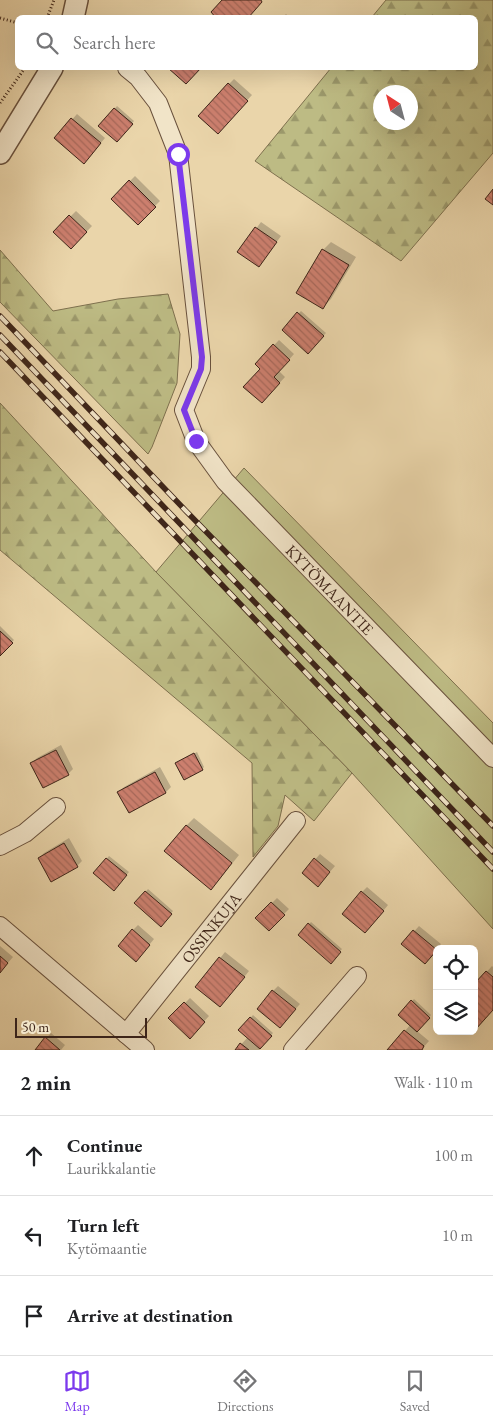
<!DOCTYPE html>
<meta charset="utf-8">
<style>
body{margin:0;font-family:"EB Garamond",serif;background:#f6f6f6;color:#202124}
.controls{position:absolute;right:15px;bottom:15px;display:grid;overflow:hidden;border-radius:8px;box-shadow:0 5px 20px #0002}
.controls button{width:45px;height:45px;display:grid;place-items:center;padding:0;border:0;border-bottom:1px solid #e0e0e0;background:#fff;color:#202124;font:25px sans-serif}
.compass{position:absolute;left:373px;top:85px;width:45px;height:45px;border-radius:50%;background:#fff;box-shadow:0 5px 20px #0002;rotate:324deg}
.scale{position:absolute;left:15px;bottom:12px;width:132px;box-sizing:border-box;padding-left:5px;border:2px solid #3e2519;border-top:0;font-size:14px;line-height:18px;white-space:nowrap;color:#3e2519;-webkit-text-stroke:4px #f1e4c8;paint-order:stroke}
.stop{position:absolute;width:15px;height:15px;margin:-11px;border:4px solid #7c3aed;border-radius:50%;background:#fff}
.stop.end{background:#7c3aed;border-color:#fff;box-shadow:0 1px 5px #0008}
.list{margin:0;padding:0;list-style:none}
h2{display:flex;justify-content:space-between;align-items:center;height:65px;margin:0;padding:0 20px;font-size:21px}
h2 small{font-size:16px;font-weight:400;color:#757577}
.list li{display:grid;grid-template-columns:32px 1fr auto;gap:15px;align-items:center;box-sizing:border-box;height:80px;padding:0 20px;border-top:1px solid #e0e0e0}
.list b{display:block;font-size:19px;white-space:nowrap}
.list p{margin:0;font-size:16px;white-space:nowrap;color:#757577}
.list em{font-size:16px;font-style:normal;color:#757577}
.icon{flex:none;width:28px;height:28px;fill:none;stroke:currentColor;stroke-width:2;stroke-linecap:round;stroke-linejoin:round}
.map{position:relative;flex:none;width:493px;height:1050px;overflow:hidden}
.search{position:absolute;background:#fff;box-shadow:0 5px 20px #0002;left:15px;right:15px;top:15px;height:55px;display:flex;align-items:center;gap:12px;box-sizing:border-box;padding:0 18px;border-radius:8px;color:#757577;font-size:19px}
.sheet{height:305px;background:#fff}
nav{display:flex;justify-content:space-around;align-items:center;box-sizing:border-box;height:70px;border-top:1px solid #e0e0e0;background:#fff;font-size:14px;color:#757577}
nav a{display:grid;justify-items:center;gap:2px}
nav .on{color:#7c3aed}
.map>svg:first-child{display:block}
.grass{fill:#bdbb84;stroke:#7e704e}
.forest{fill:url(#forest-firs);stroke:#7e704e;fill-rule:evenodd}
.shadow{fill:#0003}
.building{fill:url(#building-back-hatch);stroke:#3e2519}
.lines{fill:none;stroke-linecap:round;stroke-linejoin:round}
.minor-casing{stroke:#69513d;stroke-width:20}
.tertiary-casing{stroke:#69513d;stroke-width:24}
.path{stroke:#3e2519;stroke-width:3;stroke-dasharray:1 2.5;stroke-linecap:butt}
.minor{stroke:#f1e4c8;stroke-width:18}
.tertiary{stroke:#f1e4c8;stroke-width:21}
.rail-casing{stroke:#3e2519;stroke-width:5.5}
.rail{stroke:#f1e4c8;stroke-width:4;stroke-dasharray:11;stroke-linecap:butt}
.route{stroke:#7c3aed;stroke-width:6}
.labels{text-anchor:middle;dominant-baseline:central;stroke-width:4.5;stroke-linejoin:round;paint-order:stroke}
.street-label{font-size:16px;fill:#3e2519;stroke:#f1e4c8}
</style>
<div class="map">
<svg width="493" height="1050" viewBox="0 0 493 1050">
<defs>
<pattern id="forest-firs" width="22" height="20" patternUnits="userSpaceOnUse" patternTransform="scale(1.25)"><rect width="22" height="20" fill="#bdbb84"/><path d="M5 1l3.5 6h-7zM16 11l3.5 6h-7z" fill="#9b986b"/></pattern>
<pattern id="building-back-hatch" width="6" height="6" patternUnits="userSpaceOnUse" patternTransform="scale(1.25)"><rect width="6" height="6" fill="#cc7f6e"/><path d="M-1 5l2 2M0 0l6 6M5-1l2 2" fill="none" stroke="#a7685a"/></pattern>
</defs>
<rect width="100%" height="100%" fill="#ead5aa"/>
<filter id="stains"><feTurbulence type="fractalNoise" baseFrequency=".004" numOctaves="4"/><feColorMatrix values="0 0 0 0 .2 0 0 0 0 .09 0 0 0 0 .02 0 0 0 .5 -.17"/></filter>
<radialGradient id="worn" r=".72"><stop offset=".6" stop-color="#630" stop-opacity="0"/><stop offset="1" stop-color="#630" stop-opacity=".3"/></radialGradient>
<!-- grass -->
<path class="grass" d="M 244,468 L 493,723 L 493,929 L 352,773 L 156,572 Z"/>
<!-- forest -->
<path class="forest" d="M 386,0 L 493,0 L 493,153 L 401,261 L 255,161 L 331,68 L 476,68 L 476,18 L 372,17 ZM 380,92 L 410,92 L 410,122 L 380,122 Z
M 0,250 L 53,311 L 118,299 L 168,294 L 180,334 L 177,383 L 152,447 L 148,454 L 0,302 Z
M 0,403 L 156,572 L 352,773 L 314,821 L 285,795 L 278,826 L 253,857 L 252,763 L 0,550 Z"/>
<!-- shadow -->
<path class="shadow" d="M 286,14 L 290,18 L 282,18 Z
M 170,68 L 200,68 L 186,82 Z
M 234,79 L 252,95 L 223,127 L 229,84 Z
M 117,106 L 134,121 L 117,140 L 100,126 Z
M 77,114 L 105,138 L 89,157 L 56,138 Z
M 135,176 L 160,201 L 138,223 L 112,199 Z
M 76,211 L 92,226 L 71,248 L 55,232 Z
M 261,222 L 281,236 L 259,266 L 239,252 Z
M 331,242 L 356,257 L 331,299 L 323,307 L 323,250 Z
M 301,311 L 326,333 L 308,352 L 283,330 Z
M 279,340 L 294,354 L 279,371 L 285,377 L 262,402 L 262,369 L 257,363 Z
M 0,626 L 14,640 L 0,654 Z
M 61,745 L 73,769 L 68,774 L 32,763 L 37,758 Z
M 197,752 L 204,767 L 202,769 L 177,763 Z
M 160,767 L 171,787 L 166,792 L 129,811 L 119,792 L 124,787 Z
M 194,818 L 239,855 L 219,880 L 186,826 Z
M 69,838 L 82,861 L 77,866 L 39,858 L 44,853 Z
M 320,854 L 335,866 L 323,880 L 303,873 Z
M 109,856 L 129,872 L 116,887 L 95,873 Z
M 367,887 L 388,905 L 371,926 L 362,892 Z
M 148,889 L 173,911 L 161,925 L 136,903 Z
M 277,898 L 289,909 L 269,929 L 257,918 Z
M 311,922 L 342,949 L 331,962 L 300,935 Z
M 138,925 L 154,939 L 141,955 L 133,930 Z
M 419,926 L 441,944 L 430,957 L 403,944 Z
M 0,946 L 13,957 L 0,972 Z
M 225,952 L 249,971 L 225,1001 L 197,987 Z
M 492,966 L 493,967 L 493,1009 L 474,986 Z
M 278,986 L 300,1004 L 285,1021 L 273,991 Z
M 190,998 L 209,1016 L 190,1037 L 170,1018 Z
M 414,999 L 431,1015 L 417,1031 L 429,1041 L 421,1050 L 389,1050 L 410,1025 L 400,1015 Z
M 253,1015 L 273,1033 L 259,1049 L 260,1050 L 236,1050 L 248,1037 L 240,1030 Z
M 51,1033 L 65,1045 L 61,1050 L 36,1050 Z"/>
<!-- building -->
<path class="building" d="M 222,0 L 261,0 L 262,2 L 248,18 L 216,18 L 211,12 Z
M 168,68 L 201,68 L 186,84 Z
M 228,83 L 248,101 L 218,134 L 198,116 Z
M 114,108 L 133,124 L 117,142 L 98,126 Z
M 71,118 L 101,143 L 84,164 L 54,138 Z
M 129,180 L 156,207 L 138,225 L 111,199 Z
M 493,189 L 493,205 L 485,199 Z
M 69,215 L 87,232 L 71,249 L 53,232 Z
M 255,227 L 277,242 L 259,267 L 237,252 Z
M 322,249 L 349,265 L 323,309 L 296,293 Z
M 297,312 L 324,336 L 308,354 L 282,330 Z
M 273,344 L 290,360 L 274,377 L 280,383 L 262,403 L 243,387 L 260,369 L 255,364 Z
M 0,631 L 13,643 L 0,656 Z
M 56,750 L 69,775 L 43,788 L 30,763 Z
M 194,753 L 203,770 L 184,780 L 175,763 Z
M 155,772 L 166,793 L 129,813 L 117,792 Z
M 186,825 L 232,863 L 211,890 L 164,851 Z
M 64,843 L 78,867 L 51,882 L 38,858 Z
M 106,858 L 127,875 L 114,891 L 93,873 Z
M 314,858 L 330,872 L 318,887 L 302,873 Z
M 145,891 L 172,914 L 161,927 L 134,903 Z
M 361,891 L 384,911 L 365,933 L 342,914 Z
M 271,902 L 285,915 L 269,931 L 255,918 Z
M 308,923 L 341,952 L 331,964 L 298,935 Z
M 132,929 L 150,945 L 136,962 L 118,946 Z
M 413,930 L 437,950 L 425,964 L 401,944 Z
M 0,956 L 8,963 L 0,973 Z
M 219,957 L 245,977 L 220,1007 L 195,987 Z
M 486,971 L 493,977 L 493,1010 L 476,1029 L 474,1028 L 474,984 Z
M 272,990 L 296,1009 L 280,1028 L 257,1009 Z
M 411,1000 L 430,1018 L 417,1032 L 398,1015 Z
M 184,1002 L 205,1022 L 190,1039 L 168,1018 Z
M 250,1017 L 272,1036 L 260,1049 L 238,1030 Z
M 404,1030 L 424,1046 L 422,1050 L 387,1050 Z
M 45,1037 L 60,1050 L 35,1050 Z
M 240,1043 L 249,1050 L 235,1050 Z"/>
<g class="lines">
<defs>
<g id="minor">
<path id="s1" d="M 127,68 L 138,77 L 158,103 L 178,154 L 201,357 L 201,369 L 184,410 L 196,441 L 225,481 L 493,758"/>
<path d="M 0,846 L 25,833 L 56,807"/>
<path d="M 0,926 L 145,1050"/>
<path id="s2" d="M 126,1034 L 296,821"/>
<path d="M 293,1050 L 357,976"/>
</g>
<path id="tertiary" d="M 73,18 L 77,0
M 0,153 L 52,68"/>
</defs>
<!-- minor casing -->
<use href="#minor" class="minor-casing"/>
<!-- tertiary casing -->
<use href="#tertiary" class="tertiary-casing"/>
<!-- path -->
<path class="path" d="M 0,18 L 18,23
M 47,18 L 54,0
M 0,103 L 25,68"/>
<!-- minor -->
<use href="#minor" class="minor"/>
<!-- tertiary -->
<use href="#tertiary" class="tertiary"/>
<defs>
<path id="rail" d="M 0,316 L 185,510 L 493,826
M 0,335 L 493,852
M 0,352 L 493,869"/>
</defs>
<!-- rail casing -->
<use href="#rail" class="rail-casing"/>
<!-- rail -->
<use href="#rail" class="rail"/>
</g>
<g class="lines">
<!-- route -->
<path class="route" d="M 178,154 L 202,357 L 201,369 L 184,410 L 196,441"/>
</g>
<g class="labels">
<!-- street labels -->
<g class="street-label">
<text stroke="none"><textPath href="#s1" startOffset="596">KYTÖMAANTIE</textPath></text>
<text stroke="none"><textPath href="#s2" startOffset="136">OSSINKUJA</textPath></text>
</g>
</g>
<rect width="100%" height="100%" filter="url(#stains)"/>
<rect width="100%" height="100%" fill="url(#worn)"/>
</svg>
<div class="controls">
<button><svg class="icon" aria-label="locate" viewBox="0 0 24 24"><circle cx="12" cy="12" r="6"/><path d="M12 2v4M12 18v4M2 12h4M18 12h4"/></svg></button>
<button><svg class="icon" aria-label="layers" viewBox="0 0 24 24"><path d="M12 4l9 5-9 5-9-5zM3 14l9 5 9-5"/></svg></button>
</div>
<svg class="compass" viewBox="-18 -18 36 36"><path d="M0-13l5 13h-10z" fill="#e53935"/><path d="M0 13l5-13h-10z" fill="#757577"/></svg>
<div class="scale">50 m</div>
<div class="stop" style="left:178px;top:154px"></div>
<div class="stop end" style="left:196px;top:441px"></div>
<div class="search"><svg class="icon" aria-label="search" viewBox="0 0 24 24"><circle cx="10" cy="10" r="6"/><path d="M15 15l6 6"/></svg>Search here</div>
</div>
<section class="sheet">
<h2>2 min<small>Walk · 110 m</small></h2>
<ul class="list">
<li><svg class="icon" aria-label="ahead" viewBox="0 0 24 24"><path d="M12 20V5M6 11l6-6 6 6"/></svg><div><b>Continue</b><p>Laurikkalantie</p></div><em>100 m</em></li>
<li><svg class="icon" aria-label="left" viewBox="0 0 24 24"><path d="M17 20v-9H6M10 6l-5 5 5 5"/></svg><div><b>Turn left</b><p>Kytömaantie</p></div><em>10 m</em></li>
<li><svg class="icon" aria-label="arrive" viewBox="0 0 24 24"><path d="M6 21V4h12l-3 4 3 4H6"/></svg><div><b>Arrive at destination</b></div></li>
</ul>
</section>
<nav>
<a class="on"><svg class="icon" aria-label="map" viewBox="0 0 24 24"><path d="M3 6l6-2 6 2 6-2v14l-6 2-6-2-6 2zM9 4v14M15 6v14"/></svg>Map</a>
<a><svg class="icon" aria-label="directions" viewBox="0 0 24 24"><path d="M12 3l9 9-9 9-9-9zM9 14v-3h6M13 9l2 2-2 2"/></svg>Directions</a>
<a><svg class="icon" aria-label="saved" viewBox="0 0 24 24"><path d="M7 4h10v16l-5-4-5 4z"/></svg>Saved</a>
</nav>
